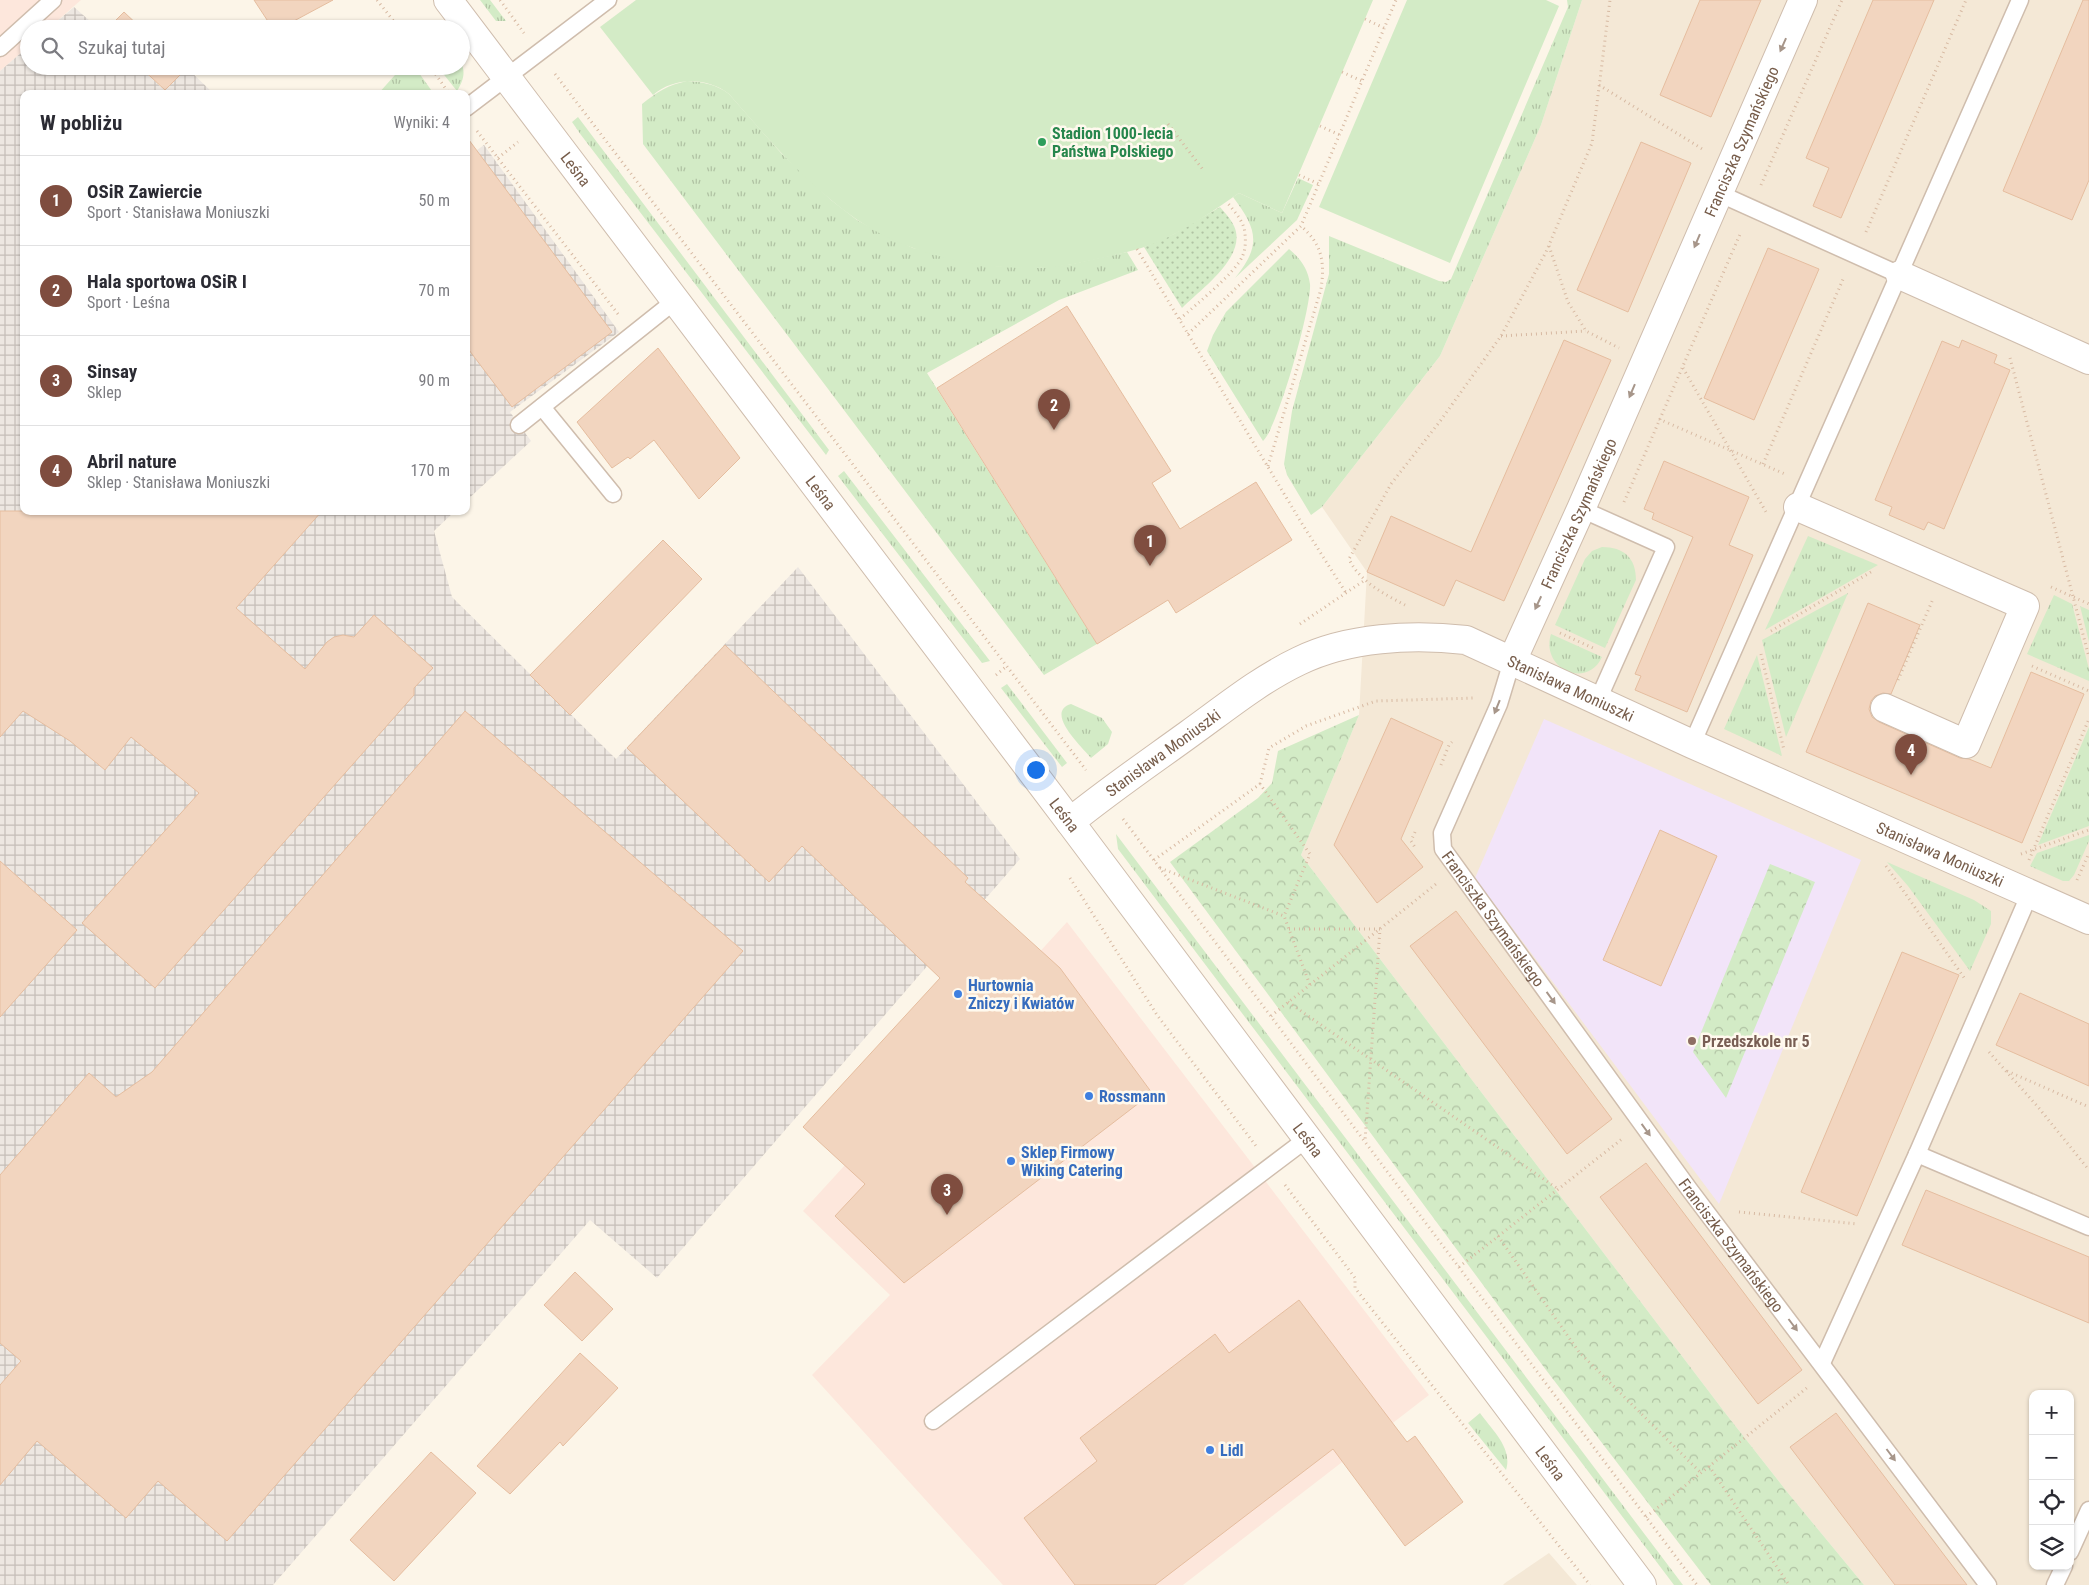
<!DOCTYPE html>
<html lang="pl">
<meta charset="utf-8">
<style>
body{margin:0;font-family:"Roboto Condensed",sans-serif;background:#f7f7f7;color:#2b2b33}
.controls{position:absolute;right:15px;bottom:15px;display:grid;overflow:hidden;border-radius:10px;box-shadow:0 1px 4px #0004}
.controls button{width:45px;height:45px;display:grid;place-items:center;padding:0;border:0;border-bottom:1px solid #e1e1e2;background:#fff;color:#2b2b33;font:25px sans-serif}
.you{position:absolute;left:1035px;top:769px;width:18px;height:18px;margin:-12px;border:4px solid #fff;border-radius:50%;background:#1a73e8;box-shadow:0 0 0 8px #1a73e833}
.badge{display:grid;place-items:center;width:32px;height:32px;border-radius:50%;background:#7f4d3f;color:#fff;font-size:16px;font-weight:700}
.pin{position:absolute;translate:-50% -41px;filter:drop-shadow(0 1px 2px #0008)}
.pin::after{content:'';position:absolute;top:26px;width:18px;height:15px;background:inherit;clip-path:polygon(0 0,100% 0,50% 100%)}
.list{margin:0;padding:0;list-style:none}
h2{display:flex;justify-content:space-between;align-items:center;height:65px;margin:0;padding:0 20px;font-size:21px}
h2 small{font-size:16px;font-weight:400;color:#7c7c81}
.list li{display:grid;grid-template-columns:32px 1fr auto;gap:15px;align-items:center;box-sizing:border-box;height:90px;padding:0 20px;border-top:1px solid #e1e1e2}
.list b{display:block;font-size:19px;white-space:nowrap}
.list p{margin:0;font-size:16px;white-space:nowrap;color:#7c7c81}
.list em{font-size:16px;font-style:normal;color:#7c7c81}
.icon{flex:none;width:28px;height:28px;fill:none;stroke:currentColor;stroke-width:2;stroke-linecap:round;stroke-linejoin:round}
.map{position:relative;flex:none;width:2089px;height:1585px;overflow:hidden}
.search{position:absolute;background:#fff;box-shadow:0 1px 4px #0004;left:20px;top:20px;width:450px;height:55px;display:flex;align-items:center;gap:12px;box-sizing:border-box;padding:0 18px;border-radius:28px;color:#7c7c81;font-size:19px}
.panel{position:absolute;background:#fff;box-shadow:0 1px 4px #0004;left:20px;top:90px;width:450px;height:425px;border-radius:10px}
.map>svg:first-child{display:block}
.residential{fill:#f4e8d6;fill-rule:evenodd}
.commercial{fill:#fde7dc}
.industrial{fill:url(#industrial-grid)}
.education{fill:#f2e4f9}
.grass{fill:url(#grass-tufts)}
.forest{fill:url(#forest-crowns)}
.garden{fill:url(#garden-dots)}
.pitch{fill:#d3ebc6}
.building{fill:#f2d5bf;stroke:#e5bd9f}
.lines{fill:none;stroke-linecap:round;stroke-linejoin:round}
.service-casing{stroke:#cfbdad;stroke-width:19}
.minor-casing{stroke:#cfbdad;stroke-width:30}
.tertiary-casing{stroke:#cfbdad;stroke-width:30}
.path{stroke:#d7b9a2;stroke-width:3;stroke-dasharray:1 4;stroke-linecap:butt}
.service{stroke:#fff;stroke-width:16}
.minor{stroke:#fff;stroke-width:28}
.tertiary{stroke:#fff;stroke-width:28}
.oneway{fill:#a7968a}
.leisure-dot{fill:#2e9e5b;stroke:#fff9ee;stroke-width:2}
.shop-dot{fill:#3f7fe0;stroke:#fff9ee;stroke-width:2}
.education-dot{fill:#8d6e63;stroke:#fff9ee;stroke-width:2}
.labels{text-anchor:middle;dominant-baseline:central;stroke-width:5;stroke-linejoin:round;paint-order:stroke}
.leisure-label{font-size:16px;font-weight:bold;fill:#27864d;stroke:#fff9ee;text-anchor:start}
.street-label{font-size:16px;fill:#775d4b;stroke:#fff9ee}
.shop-label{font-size:16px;font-weight:bold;fill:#366cbe;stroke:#fff9ee;text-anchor:start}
.education-label{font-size:16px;font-weight:bold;fill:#785e54;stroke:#fff9ee;text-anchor:start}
</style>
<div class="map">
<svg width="2089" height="1585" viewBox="0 0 2089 1585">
<defs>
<pattern id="industrial-grid" width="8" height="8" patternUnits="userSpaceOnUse" patternTransform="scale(1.25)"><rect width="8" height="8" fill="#ede7e1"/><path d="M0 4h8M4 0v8" fill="none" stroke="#c5beb8"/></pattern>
<pattern id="grass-tufts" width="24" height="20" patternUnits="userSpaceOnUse" patternTransform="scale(1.25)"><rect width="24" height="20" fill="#d3ebc6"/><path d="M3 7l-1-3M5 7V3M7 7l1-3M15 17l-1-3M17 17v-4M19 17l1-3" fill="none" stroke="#b0c2a3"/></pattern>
<pattern id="forest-crowns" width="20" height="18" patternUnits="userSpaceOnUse" patternTransform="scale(1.25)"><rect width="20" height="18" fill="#d3ebc6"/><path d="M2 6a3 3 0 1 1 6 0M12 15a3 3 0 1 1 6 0" fill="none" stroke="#b0c2a3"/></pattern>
<pattern id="garden-dots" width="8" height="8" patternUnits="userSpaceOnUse" patternTransform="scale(1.25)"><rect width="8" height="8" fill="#d3ebc6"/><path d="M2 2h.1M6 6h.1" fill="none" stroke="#b0c2a3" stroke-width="1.8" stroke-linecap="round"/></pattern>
</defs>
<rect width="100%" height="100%" fill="#fcf5e8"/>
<!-- residential -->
<path class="residential" d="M 1582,0 L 2089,0 L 2089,1585 L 1864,1585 L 1788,1493 L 1726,1414 L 1301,855 L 1359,715 L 1367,572 L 1322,507 L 1440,356 L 1541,125 ZM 2033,1394 L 2070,1394 L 2070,1566 L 2033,1566 Z
M 1549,1553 L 1577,1585 L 1503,1585 L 1505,1583 Z"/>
<!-- commercial -->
<path class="commercial" d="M 0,0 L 81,0 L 48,29 L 29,29 L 29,46 L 0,71 Z
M 1067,922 L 1429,1395 L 1183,1585 L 1003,1585 L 812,1375 L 890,1295 L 803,1211 Z"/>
<!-- industrial -->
<path class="industrial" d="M 74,7 L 99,29 L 48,29 Z
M 29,46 L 29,66 L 139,66 L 161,87 L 181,66 L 185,66 L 214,94 L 24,94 L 24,511 L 455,511 L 434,531 L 452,597 L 616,759 L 798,567 L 1020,859 L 657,1278 L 590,1220 L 273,1585 L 0,1585 L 0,71 Z
M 484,145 L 619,332 L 510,412 L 531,441 L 466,501 L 466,158 Z"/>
<!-- education -->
<path class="education" d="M 1544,719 L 1861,860 L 1719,1204 L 1475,878 Z"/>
<!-- grass -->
<path class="grass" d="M 480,0 L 490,0 L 506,21 L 496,21 Z
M 1567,0 L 1582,0 L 1541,125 L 1440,356 L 1322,507 L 1311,515 L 1287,475 L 1284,464 L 1292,411 L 1329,274 L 1329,236 L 1439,281 L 1446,282 L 1451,279 L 1568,7 Z
M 461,62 C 466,73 463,81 457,91 L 437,66 L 461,66 Z
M 403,66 L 414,66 L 434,94 L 378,94 Z
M 687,81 C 703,82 716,84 729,94 L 781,153 L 831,200 L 857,220 L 881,233 L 913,248 L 995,266 L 1038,268 L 1072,264 L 1127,252 L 1138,270 L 1059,300 L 927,373 L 1097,644 L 1044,675 L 643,144 L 642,104 C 657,92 668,85 687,81 Z
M 578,117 L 829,450 L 826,455 L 581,135 L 572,122 Z
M 1298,178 L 1313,185 L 1297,220 L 1235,278 C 1262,245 1257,229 1233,197 L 1239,193 L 1282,213 Z
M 1289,249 C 1301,259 1308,269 1310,284 C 1312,306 1278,428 1263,441 L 1207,351 L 1213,335 L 1226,312 Z
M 844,471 L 990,661 L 982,663 L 838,476 Z
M 1808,536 L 1878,565 L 1765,630 Z
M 1602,547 C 1624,547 1636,558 1636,580 L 1605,648 L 1555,625 L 1585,559 L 1592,551 Z
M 1848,593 L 1786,737 L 1762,640 Z
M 2054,595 L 2072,604 L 2089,669 L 2089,681 L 2027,654 Z
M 2080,606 L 2089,610 L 2089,642 Z
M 1551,634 L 1602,657 C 1587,690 1540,669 1551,634 Z
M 1757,655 L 1782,756 L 1724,729 Z
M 1007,684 L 1067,763 L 1062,767 L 1001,688 Z
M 1071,704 L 1102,718 L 1112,732 L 1108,744 L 1091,758 C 1082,747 1044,712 1071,704 Z
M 2089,727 L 2089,826 L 2038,845 Z
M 1116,834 L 1683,1585 L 1674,1585 L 1118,849 Z
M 2089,835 L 2089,841 L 2074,875 L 2069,881 L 2063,881 L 2030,866 L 2037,853 Z
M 1887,862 L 1974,900 L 1991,911 L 1991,924 L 1970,971 L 1908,886 Z
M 1480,1413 C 1492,1430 1513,1448 1506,1470 L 1468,1423 Z"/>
<!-- forest -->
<path class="forest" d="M 1359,715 L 1301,855 L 1726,1414 L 1788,1493 L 1864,1585 L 1711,1585 L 1546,1370 L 1170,862 L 1258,798 L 1272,783 L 1278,751 Z
M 1770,864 L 1815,882 L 1726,1098 L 1693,1052 Z"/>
<!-- garden -->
<path class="garden" d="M 1220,207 C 1225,213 1231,219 1234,226 C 1248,256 1201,289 1182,308 L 1144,247 L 1174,234 Z"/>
<!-- pitch -->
<path class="pitch" d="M 636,0 L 1373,0 L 1282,213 L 1239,193 C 1212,212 1186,230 1155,243 C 1141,249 1126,252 1111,256 C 1087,261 1061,268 1036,268 C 975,269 907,254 856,219 C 807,185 768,139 729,94 C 707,77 674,77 653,95 L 600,27 Z
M 1407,0 L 1546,0 L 1559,6 L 1450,263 L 1319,207 Z"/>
<!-- building -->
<path class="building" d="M 254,0 L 333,0 L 279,29 L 273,29 Z
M 1700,0 L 1761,0 L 1711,117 L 1660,95 Z
M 1873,0 L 1934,0 L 1841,218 L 1813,206 L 1829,168 L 1806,158 Z
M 2083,0 L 2089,0 L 2089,180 L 2072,220 L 2003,191 Z
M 124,12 L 142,29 L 107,29 Z
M 139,66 L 181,66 L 185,70 L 165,90 Z
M 466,136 L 612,332 L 512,407 L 466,346 Z
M 1641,142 L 1691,163 L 1628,312 L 1577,290 Z
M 1768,248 L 1819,269 L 1754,420 L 1704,398 Z
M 1067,306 L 1171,471 L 1152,483 L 1180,529 L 1256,482 L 1292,540 L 1176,613 L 1168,600 L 1097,644 L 937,388 Z
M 1564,340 L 1611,360 L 1504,601 L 1456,580 L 1444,606 L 1367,572 L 1391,516 L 1471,552 Z
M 1962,340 L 1997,355 L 1994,363 L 2010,370 L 1944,529 L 1928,522 L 1924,530 L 1889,515 L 1892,507 L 1875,500 L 1942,341 L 1959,348 Z
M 658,348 L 740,458 L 699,499 L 654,440 L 630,459 L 628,457 L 612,468 L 577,422 Z
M 1664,461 L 1749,497 L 1729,545 L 1753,555 L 1687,712 L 1635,690 L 1641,676 L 1635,674 L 1693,537 L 1652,519 L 1654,513 L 1644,509 Z
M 0,511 L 322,511 L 236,608 L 305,669 L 327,642 L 334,637 L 343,635 L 354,637 L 374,615 L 433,668 L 414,688 L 414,695 L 155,988 L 82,923 L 199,793 L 131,737 L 105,770 L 70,741 L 23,711 L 0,737 Z
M 663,540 L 702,579 L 570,715 L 530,675 Z
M 1868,603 L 1920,625 L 1891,694 L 1883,693 L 1875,696 L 1871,701 L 1869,709 L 1872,717 L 1879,722 L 1960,758 L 1969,759 L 1991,768 L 2031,672 L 2084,694 L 2022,843 L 1806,752 Z
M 725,645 L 968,878 L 965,882 L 1060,968 L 1152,1093 L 904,1283 L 835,1216 L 865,1184 L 803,1127 L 940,978 L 802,846 L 769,882 L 627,748 Z
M 465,711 L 743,951 L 227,1541 L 158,1481 L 126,1518 L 37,1441 L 0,1485 L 0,1385 L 21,1361 L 0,1343 L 0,1175 L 89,1073 L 116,1097 L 152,1072 Z
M 1391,718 L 1443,742 L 1401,839 L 1423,867 L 1377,903 L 1334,845 Z
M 1660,830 L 1717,856 L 1661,986 L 1603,960 Z
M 0,861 L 77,930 L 0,1017 Z
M 1456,911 L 1612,1119 L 1567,1154 L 1410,946 Z
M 1902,952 L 1959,975 L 1857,1216 L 1801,1192 Z
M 2020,993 L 2089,1024 L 2089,1086 L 1996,1045 Z
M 1646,1163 L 1802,1370 L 1758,1404 L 1600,1197 Z
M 1926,1190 L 2089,1257 L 2089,1323 L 1902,1245 Z
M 575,1272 L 613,1309 L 582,1341 L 544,1305 Z
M 1299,1300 L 1407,1442 L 1415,1436 L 1463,1502 L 1405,1546 L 1333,1449 L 1155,1585 L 1075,1585 L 1024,1518 L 1097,1461 L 1080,1438 L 1215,1334 L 1229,1353 Z
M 580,1353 L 618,1388 L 563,1446 L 560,1442 L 510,1494 L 477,1466 Z
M 1836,1413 L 1967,1585 L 1895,1585 L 1790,1447 Z
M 431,1452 L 476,1493 L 394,1581 L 350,1540 Z"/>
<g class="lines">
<defs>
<g id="service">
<path d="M 0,48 L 53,0"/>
<path d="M 466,108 L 608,0"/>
<path d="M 1718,193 L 1900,275"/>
<path d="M 542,407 L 613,494"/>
<path d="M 519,425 L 676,300"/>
<path d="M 1581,509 L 1666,547 L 1598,700"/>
<path id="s1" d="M 1512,661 L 1499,704 L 1442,833 L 1443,849 L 1689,1189 L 1988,1585"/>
<path d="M 1692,744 L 2020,0"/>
<path d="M 1917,1154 L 2089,1227"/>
<path d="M 1822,1363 L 1917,1154 L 2030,893"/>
<path d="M 933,1421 L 1308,1138"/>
<path d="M 2070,1552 L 2089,1510"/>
<path d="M 2055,1585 L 2064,1566"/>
</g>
<g id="minor">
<path d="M 1900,275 L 2089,360"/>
<path d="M 1798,507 L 2025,606 L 1966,744 L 1885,708"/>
<path id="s2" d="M 1512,661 L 1581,509 L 1803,0"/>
<path id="s3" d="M 1070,822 C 1108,791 1149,763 1189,734 C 1224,709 1259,680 1299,661 C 1348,637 1412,634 1466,640 L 1692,744 L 2089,920"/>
</g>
<g id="tertiary">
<path id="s4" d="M 448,0 L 1070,822 L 1642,1585"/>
</g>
</defs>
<!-- service casing -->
<use href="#service" class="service-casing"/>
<!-- minor casing -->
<use href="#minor" class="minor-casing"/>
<!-- tertiary casing -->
<use href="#tertiary" class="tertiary-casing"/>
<!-- path -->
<path class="path" d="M 377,0 L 400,29
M 500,0 L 524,33
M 1365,19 L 1384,28
M 430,66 L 448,92
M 1342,72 L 1362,81
M 555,74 L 1086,770
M 1599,85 L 1704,150
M 1168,124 L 1204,171
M 1320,126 L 1340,135
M 477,131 L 618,314
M 498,158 L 518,142
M 1299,175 L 1319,184
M 1761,185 L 1842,0
M 1866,232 L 1966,0
M 1549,246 L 1568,302 L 1586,331 L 1619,348
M 1137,249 L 1301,522 L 1346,593
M 1180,319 C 1195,305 1236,273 1243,255 C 1246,247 1246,237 1244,228 C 1241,218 1233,210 1227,202
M 1188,334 L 1301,226 L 1396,0
M 1501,336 L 1586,331
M 2010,358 L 2089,657
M 1683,368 L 1766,512
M 1659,419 L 1785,474
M 1763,464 L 1844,277
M 1268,466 L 1321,289 C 1325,262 1322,244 1301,226
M 1624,502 L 1741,232
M 2051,587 L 2089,604
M 1405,605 C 1384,594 1359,581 1349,559 L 1391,484 L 1441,420 L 1501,336 L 1546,252 L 1592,143 L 1610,0
M 1300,624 L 1365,580
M 1771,631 L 1871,572
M 1560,633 L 1593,648
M 1761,654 L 1784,750
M 2032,666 L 2089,691
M 996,675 L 1007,666
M 1898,680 L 1933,599
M 1441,765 L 1449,745 L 1452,742
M 1260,784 L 1269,748 L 1306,726 L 1376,701 L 1475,698
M 1123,819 L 1697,1585
M 1415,832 L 1411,841 L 1416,849
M 2021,854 L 2089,830
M 1154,860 L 1260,784 L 1310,854 L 1284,916
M 2029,860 L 2089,719
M 1886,866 L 1965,979
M 1160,868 L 1284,916 L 1310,985
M 1070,878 L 1157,1015 L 1256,1146
M 2077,880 L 2089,853
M 1289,929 L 1380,929 L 1365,1141
M 1288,1002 L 1558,1189
M 1271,1016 L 1436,884
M 1989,1052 L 2038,1107 L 2089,1170
M 2007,1071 L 2089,1107
M 1285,1185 L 1355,1278 L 1355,1288 L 1590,1585
M 1739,1212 L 1858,1224
M 1498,1236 L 1579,1352 L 1701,1473
M 1459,1267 L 1622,1139
M 1709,1466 L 1789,1585
M 1646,1517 L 1808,1387"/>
<!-- service -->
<use href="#service" class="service"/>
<!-- minor -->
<use href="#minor" class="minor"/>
<!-- tertiary -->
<use href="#tertiary" class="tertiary"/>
</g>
<!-- one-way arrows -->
<defs><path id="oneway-solid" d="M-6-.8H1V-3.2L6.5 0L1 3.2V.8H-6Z" transform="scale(1.25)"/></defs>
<g class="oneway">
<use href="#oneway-solid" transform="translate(1783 45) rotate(114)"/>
<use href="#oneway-solid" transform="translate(1697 241) rotate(113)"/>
<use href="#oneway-solid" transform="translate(1632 391) rotate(113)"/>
<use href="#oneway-solid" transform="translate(1538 603) rotate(115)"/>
<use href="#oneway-solid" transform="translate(1497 707) rotate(112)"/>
<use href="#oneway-solid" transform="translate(1551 998) rotate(54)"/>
<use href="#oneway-solid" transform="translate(1646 1130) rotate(54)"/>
<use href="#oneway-solid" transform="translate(1793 1325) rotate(53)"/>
<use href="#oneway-solid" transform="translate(1891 1455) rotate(53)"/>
</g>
<!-- markers -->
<circle class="leisure-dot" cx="1042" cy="142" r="5"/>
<g class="shop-dot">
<circle cx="958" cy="994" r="5"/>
<circle cx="1089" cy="1096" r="5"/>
<circle cx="1011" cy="1161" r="5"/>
<circle cx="1210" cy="1450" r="5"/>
</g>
<circle class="education-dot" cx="1692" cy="1041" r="5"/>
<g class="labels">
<!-- leisure labels -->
<g class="leisure-label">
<text x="1052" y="133">Stadion 1000-lecia<tspan x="1052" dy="18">Państwa Polskiego</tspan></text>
</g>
<!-- street labels -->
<g class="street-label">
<text stroke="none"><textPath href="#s2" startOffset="568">Franciszka Szymańskiego</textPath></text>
<text stroke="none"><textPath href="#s4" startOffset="212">Leśna</textPath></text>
<text stroke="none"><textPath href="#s4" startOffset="618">Leśna</textPath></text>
<text stroke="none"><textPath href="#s2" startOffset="162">Franciszka Szymańskiego</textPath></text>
<text stroke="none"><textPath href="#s3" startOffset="566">Stanisława Moniuszki</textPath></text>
<text stroke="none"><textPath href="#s3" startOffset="116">Stanisława Moniuszki</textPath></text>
<text stroke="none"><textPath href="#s4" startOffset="1022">Leśna</textPath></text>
<text stroke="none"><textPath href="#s3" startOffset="971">Stanisława Moniuszki</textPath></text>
<text stroke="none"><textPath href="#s1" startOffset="288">Franciszka Szymańskiego</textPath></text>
<text stroke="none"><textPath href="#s4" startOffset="1428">Leśna</textPath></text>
<text stroke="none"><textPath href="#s1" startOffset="692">Franciszka Szymańskiego</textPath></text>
<text stroke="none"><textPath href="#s4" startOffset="1832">Leśna</textPath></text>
</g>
<!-- shop labels -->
<g class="shop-label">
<text x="968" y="985">Hurtownia<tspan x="968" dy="18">Zniczy i Kwiatów</tspan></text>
<text x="1099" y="1096">Rossmann</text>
<text x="1021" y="1152">Sklep Firmowy<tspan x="1021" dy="18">Wiking Catering</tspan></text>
<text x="1220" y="1450">Lidl</text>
</g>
<!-- education labels -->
<g class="education-label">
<text x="1702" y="1041">Przedszkole nr 5</text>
</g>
</g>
</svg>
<div class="controls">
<button>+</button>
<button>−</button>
<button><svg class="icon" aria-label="locate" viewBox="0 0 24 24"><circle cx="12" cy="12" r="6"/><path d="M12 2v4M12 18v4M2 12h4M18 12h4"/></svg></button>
<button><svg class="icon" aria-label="layers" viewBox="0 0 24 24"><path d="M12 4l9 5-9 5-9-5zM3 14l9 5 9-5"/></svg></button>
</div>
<div class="you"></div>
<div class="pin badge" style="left:1150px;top:566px">1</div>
<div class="pin badge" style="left:1054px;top:430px">2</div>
<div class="pin badge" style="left:947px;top:1215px">3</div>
<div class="pin badge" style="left:1911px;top:775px">4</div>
<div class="search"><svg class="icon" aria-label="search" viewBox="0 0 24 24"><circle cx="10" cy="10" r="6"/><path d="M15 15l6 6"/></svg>Szukaj tutaj</div>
<section class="panel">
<h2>W pobliżu<small>Wyniki: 4</small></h2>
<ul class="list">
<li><span class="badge">1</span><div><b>OSiR Zawiercie</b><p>Sport · Stanisława Moniuszki</p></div><em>50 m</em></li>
<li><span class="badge">2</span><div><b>Hala sportowa OSiR I</b><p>Sport · Leśna</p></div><em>70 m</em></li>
<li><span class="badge">3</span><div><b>Sinsay</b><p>Sklep</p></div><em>90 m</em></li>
<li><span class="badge">4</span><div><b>Abril nature</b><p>Sklep · Stanisława Moniuszki</p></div><em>170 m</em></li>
</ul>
</section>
</div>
